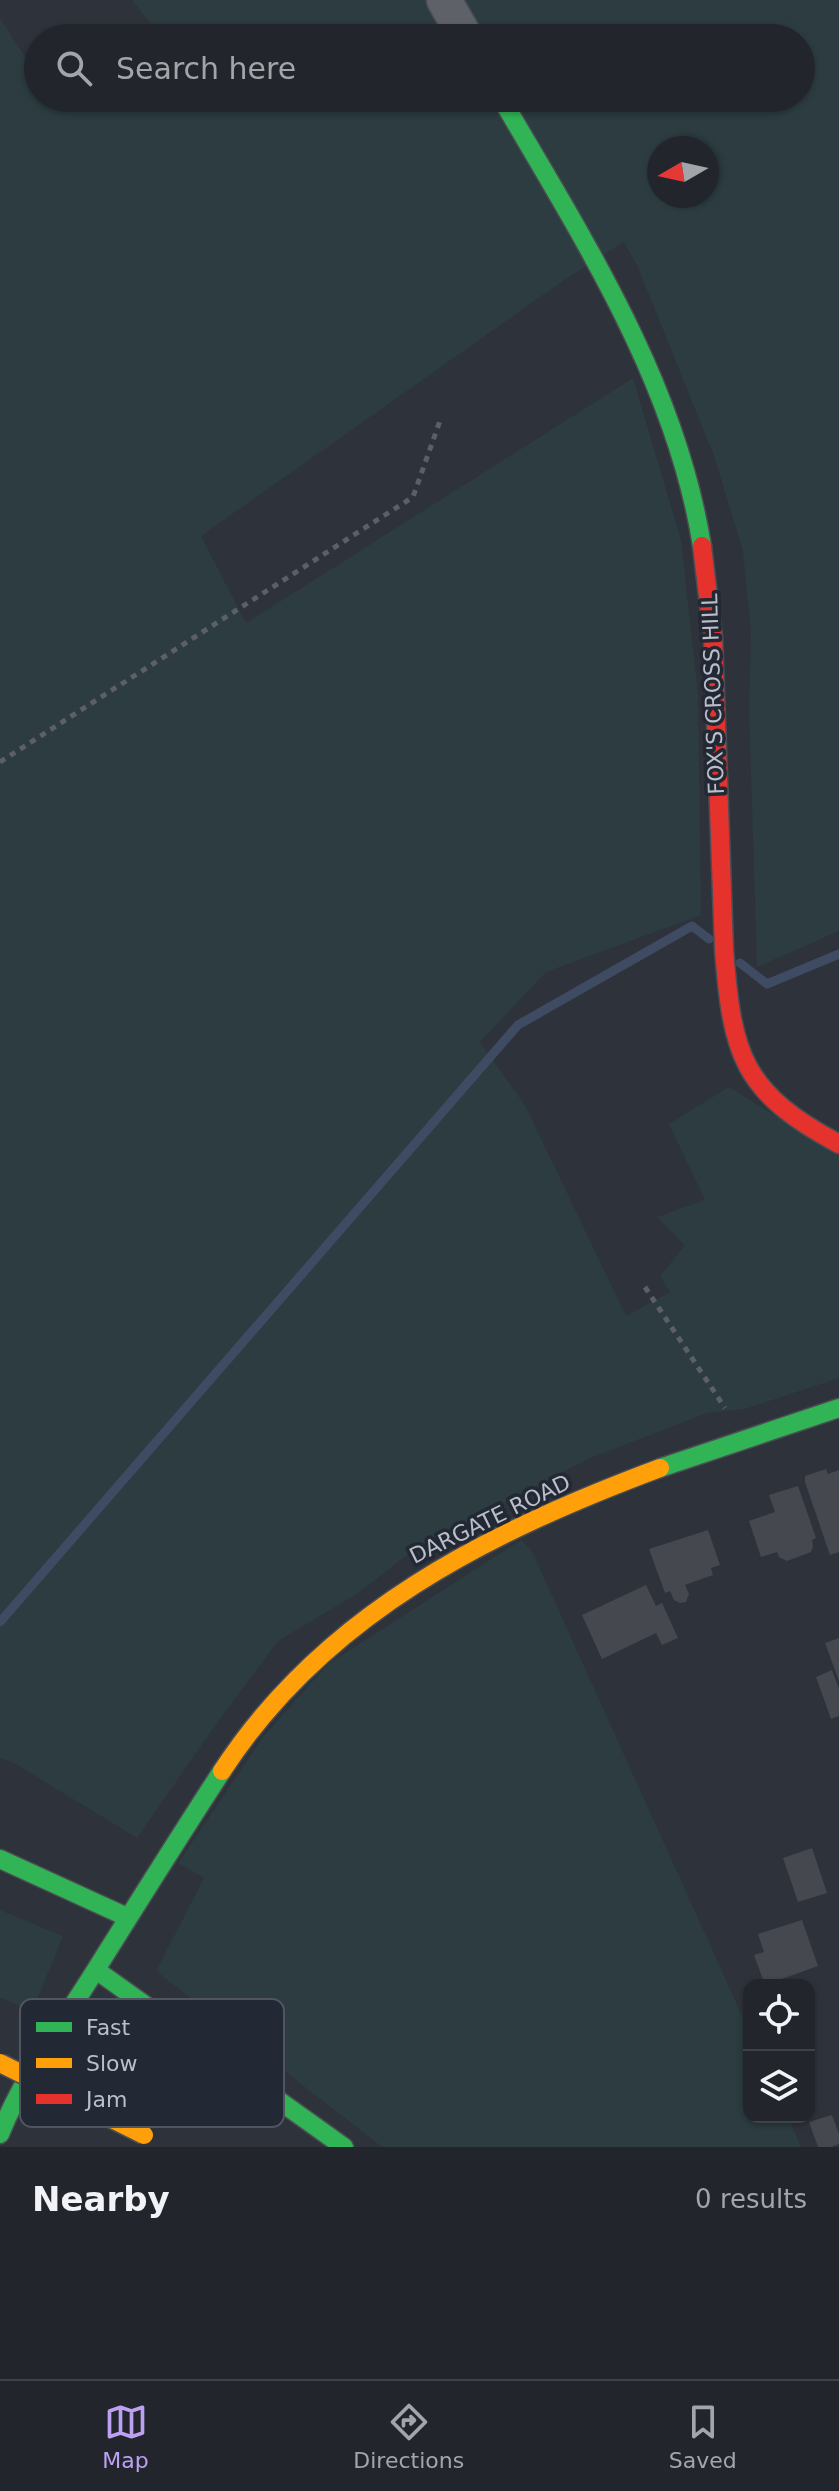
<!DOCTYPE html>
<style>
body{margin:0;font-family:"DejaVu Sans",sans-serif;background:#2a2e34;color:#f1f3f6}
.controls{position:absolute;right:24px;bottom:24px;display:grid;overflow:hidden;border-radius:16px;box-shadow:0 2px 6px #0004}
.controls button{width:72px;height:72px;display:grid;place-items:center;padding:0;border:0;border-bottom:2px solid #3f4348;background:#22262c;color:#f1f3f6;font:40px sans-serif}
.compass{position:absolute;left:647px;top:136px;width:72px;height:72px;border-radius:50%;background:#22262c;box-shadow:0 2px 6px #0004;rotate:261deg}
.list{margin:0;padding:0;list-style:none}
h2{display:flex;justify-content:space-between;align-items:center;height:104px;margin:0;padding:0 32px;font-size:34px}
h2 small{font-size:26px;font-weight:400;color:#a2a5a9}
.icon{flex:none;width:44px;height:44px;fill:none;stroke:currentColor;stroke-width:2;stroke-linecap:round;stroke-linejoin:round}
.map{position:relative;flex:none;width:839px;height:2147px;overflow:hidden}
.search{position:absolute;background:#22262c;box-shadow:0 2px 6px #0004;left:24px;right:24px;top:24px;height:88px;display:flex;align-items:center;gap:20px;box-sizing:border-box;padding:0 28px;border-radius:44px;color:#a2a5a9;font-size:30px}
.sheet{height:232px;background:#22262c}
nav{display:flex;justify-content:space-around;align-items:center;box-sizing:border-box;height:112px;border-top:2px solid #3f4348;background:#22262c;font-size:22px;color:#a2a5a9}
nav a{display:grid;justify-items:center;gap:4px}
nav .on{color:#bca0f2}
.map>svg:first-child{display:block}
.green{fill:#2c3c40;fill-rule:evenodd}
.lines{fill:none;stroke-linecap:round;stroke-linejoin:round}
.stream{stroke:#3f4b62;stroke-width:9}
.building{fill:#45484f}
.street-casing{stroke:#4a4d53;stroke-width:37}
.fast-casing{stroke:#4a4d53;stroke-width:21}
.slow-casing{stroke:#4a4d53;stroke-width:21}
.jam-casing{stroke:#4a4d53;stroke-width:21}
.path{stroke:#5c6065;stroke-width:5;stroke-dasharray:6 6;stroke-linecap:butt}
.street{stroke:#5e6168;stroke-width:34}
.fast{stroke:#30b455;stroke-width:18}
.slow{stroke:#ff9f0a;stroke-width:18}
.jam{stroke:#e5322d;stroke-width:18}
.slow-bridge-casing{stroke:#4b4e55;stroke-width:21;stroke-linecap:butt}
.slow-bridge{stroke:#ff9f0a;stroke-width:18}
.labels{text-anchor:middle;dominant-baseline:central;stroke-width:7;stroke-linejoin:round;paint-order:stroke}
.street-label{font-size:22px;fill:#babec9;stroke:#222834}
.key{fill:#222834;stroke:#505561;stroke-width:2}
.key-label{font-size:22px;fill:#babec9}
</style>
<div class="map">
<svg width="839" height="2147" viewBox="0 0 839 2147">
<rect width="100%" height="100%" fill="#2e323a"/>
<!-- green -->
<path class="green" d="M 132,0 L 839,0 L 839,931 L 757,967 L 749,710 L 751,632 L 743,551 L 714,456 L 637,265 L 624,242 L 567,278 L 201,536 L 246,623 L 633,378 L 681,540 L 698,695 L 701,915 L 546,972 L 480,1042 L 526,1107 L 626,1316 L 670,1292 L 660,1276 L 685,1245 L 657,1217 L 705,1200 L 669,1124 L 729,1087 L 839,1155 L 839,1378 L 745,1409 L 707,1413 L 588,1459 L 407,1555 L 358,1593 L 278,1641 L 214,1727 L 137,1838 L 14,1763 L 0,1758 L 0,18 L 38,77 L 38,98 L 52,98 L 55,103 L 62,98 L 801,98 L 801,38 L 139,38 L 153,27 ZM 659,148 L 707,148 L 707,196 L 659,196 Z
M 521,1540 L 531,1549 L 749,2031 L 749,2117 L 788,2117 L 801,2147 L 382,2147 L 156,1971 L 204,1878 L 178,1863 L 263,1737 L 328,1664 Z
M 0,1910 L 63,1936 L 32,2012 L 0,1997 Z"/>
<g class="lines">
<!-- stream -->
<path class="stream" d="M 740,963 L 767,984 L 839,954
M 0,1622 L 518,1025 L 692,926 L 709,939"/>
</g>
<!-- building -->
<path class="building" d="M 826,1469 L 828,1474 L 839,1470 L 839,1552 L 830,1555 L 805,1482 L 805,1476 Z
M 798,1486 L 816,1538 L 812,1540 L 813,1546 L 811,1552 L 787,1561 L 779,1557 L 777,1552 L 761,1557 L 749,1521 L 775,1512 L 769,1495 Z
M 708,1530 L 720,1565 L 711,1568 L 713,1575 L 685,1585 L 689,1594 L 686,1602 L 680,1603 L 674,1600 L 670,1591 L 665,1593 L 649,1549 Z
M 646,1585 L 656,1606 L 662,1603 L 678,1638 L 662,1645 L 656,1633 L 602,1659 L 582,1615 Z
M 839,1638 L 839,1681 L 825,1643 Z
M 832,1670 L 839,1689 L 839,1716 L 831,1719 L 816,1677 Z
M 812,1848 L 827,1893 L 798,1902 L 783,1858 Z
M 802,1920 L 818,1966 L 765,1985 L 754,1955 L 764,1952 L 758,1934 Z
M 832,2115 L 839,2134 L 839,2144 L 831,2147 L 818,2147 L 809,2122 Z"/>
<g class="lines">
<defs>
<path id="street" d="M 444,0 L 466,38"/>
<path id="fast" d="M 501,98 C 583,239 676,382 702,546
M 660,1468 L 839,1408
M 0,1859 L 127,1917
M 96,1970 L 344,2147
M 0,2134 C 24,2075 61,2025 95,1971 C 137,1904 179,1837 222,1771"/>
<path id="slow" d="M 222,1771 C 325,1613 489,1532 660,1468"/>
<path id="jam" d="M 702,546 L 713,637 L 724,949 C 732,1055 742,1092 839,1144"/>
</defs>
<!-- street casing -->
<use href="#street" class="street-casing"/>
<!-- fast casing -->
<use href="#fast" class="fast-casing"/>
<!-- slow casing -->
<use href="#slow" class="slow-casing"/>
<!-- jam casing -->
<use href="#jam" class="jam-casing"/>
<!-- path -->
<path class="path" d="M 0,762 L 413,497 L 441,418
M 645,1287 L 725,1408"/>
<!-- street -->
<use href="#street" class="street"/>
<!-- fast -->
<use href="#fast" class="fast"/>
<!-- slow -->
<use href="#slow" class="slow"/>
<!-- jam -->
<use href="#jam" class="jam"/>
<defs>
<path id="slow-bridge" d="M 0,2063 L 144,2135"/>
</defs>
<!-- slow-bridge casing -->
<use href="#slow-bridge" class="slow-bridge-casing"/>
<!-- slow-bridge -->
<use href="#slow-bridge" class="slow-bridge"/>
</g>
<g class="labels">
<!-- street labels -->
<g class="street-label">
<text transform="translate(713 694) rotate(-92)">FOX'S CROSS HILL</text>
<text transform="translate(490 1519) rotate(-26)">DARGATE ROAD</text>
</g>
</g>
<!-- legend -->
<rect x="20" y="1999" width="264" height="128" rx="12" class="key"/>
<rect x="36" y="2022" width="36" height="10" fill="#30b455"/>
<rect x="36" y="2058" width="36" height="10" fill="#ff9f0a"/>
<rect x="36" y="2094" width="36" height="10" fill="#e5322d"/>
<g class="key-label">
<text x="86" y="2035">Fast</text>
<text x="86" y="2071">Slow</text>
<text x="86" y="2107">Jam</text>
</g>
</svg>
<div class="controls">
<button><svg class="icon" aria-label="locate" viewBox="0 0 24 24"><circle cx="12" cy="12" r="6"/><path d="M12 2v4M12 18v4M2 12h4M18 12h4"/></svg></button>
<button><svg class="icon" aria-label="layers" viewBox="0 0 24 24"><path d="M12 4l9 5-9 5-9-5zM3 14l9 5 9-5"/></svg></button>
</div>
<svg class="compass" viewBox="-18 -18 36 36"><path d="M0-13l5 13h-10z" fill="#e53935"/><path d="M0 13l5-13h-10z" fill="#a2a5a9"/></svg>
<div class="search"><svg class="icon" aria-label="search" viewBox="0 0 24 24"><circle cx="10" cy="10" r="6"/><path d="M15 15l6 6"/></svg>Search here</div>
</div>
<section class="sheet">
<h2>Nearby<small>0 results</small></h2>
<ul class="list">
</ul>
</section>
<nav>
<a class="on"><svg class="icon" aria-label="map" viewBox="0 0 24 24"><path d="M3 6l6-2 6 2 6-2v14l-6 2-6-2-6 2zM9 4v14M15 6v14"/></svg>Map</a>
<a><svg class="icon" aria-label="directions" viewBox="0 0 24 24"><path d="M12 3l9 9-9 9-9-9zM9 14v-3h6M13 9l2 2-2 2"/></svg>Directions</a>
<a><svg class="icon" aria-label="saved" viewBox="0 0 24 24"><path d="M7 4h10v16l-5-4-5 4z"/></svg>Saved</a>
</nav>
